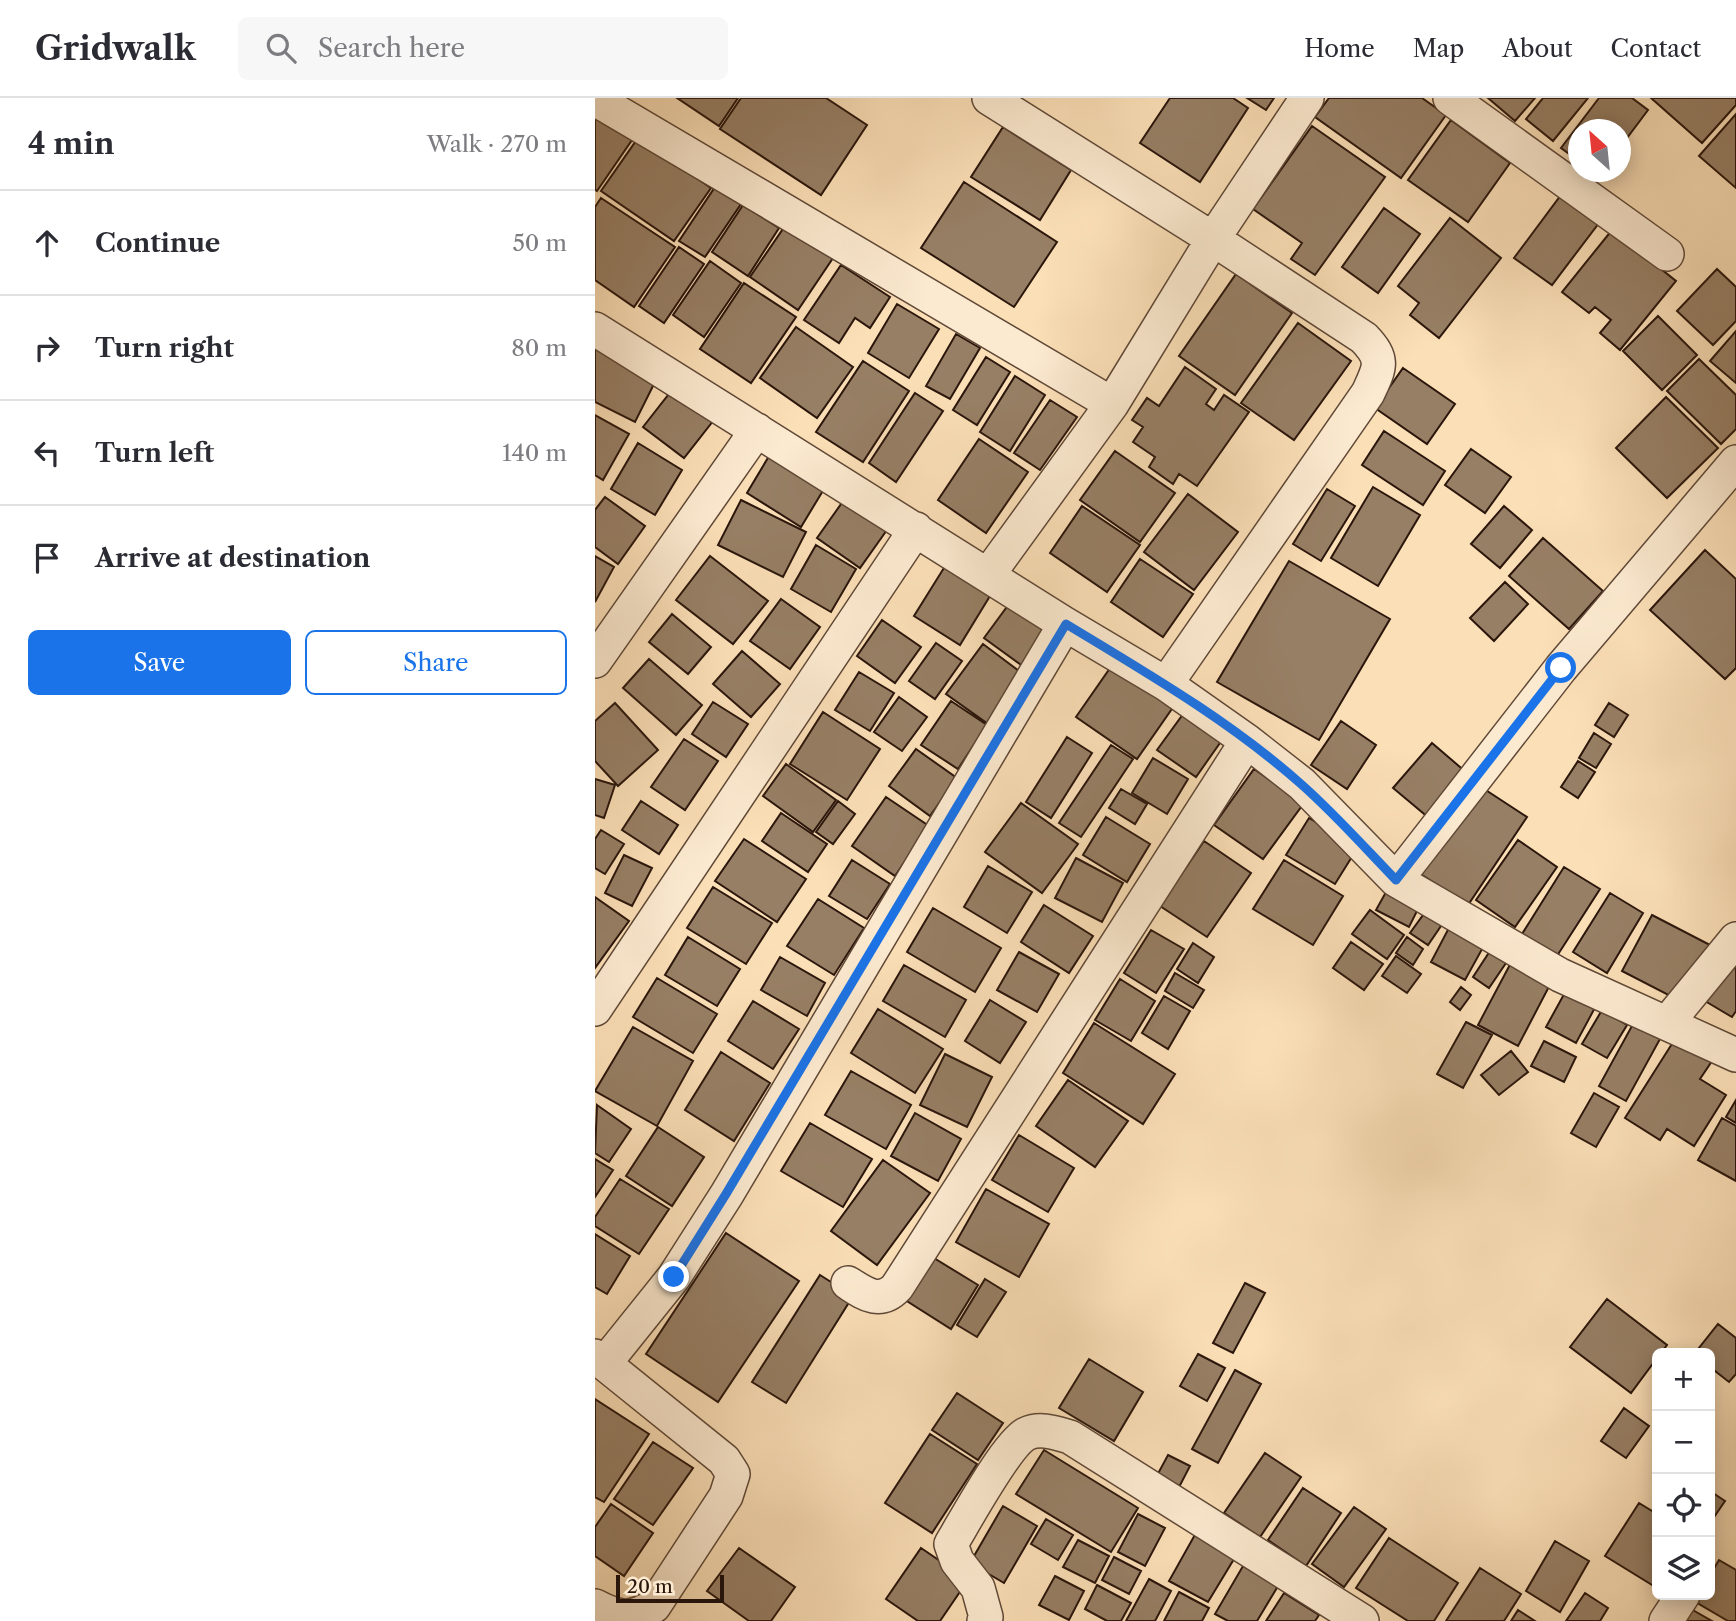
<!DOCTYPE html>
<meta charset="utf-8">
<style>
body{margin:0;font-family:"Libre Caslon Text",serif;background:#f7f7f7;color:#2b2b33}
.controls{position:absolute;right:21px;bottom:21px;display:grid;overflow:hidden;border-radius:10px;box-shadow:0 4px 18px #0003}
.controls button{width:63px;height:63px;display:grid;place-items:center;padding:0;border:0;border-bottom:2px solid #e1e1e2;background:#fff;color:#2b2b33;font:35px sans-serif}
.compass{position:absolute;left:973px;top:21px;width:63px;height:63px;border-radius:50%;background:#fff;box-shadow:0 4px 18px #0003;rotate:333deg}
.scale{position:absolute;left:21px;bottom:18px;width:108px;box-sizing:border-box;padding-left:7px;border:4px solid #2b160c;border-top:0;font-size:19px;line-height:24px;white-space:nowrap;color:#2b160c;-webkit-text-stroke:5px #fcead0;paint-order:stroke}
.stop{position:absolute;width:21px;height:21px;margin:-16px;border:5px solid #1a73e8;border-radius:50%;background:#fff}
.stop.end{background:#1a73e8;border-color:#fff;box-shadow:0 2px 7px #0008}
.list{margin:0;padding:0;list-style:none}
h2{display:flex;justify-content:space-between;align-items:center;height:91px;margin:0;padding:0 28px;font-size:30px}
h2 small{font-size:23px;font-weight:400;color:#7c7c81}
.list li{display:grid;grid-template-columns:46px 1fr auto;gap:21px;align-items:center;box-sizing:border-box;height:105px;padding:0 28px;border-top:2px solid #e1e1e2}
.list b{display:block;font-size:26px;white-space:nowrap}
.list em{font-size:23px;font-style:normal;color:#7c7c81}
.actions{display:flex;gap:14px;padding:21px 28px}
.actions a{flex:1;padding:16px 0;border:2px solid #1a73e8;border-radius:10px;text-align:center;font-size:24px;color:#1a73e8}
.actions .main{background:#1a73e8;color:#fff}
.icon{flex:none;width:38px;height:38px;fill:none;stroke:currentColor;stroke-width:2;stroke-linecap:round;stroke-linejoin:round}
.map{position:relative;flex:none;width:1141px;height:1523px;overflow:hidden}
header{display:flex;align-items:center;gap:42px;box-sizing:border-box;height:98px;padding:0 35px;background:#fff;border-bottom:2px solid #e1e1e2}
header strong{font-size:33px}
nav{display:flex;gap:38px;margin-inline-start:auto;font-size:24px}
.search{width:490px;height:63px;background:#f7f7f7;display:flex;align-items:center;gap:18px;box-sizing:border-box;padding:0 24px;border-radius:10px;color:#7c7c81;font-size:26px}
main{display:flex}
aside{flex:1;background:#fff}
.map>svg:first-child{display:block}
.building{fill:#977f65;stroke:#2b160c;stroke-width:2}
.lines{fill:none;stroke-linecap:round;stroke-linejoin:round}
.street-casing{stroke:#5f4837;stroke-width:36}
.street{stroke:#fcead0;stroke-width:33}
.route{stroke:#1a73e8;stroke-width:9}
</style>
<header>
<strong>Gridwalk</strong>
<div class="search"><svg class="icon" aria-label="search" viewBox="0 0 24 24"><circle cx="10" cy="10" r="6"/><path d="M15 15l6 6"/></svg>Search here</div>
<nav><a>Home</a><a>Map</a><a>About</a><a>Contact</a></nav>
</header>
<main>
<aside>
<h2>4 min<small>Walk · 270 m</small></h2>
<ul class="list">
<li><svg class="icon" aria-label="ahead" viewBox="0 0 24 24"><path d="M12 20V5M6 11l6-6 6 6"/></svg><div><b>Continue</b></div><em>50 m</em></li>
<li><svg class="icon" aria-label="right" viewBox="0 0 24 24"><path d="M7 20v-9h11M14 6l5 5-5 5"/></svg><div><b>Turn right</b></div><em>80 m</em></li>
<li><svg class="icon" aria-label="left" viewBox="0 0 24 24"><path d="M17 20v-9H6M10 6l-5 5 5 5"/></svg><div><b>Turn left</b></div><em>140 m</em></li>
<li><svg class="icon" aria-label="arrive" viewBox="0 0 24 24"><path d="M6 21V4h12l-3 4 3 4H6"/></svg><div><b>Arrive at destination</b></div></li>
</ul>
<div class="actions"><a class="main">Save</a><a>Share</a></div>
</aside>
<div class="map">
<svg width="1141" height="1523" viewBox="0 0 1141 1523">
<rect width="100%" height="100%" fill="#fbdfb7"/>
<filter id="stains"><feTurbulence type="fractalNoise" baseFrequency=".00286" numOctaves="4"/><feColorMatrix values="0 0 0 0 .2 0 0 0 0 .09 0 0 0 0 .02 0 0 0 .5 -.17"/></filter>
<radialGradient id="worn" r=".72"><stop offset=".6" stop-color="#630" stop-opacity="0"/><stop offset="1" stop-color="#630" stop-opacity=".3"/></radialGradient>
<!-- building -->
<path class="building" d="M 82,0 L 143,0 L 124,28 Z
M 146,0 L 231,0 L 272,27 L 226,97 L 125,31 Z
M 575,0 L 638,0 L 653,10 L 605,84 L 545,45 Z
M 652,0 L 679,0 L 671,12 Z
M 734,0 L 827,0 L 851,17 L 806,80 L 720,19 Z
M 893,0 L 940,0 L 920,23 Z
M 948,0 L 993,0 L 958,43 L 931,21 Z
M 1004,0 L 1037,0 L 1053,12 L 1026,48 L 1026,32 L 984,32 L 984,63 L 966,50 Z
M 1056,0 L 1141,0 L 1141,7 L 1107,45 Z
M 1141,16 L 1141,90 L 1104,58 Z
M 0,17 L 37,42 L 2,93 L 0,92 Z
M 856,22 L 915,65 L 873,124 L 813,82 Z
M 717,28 L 790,79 L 720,177 L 696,161 L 707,145 L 658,111 Z
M 408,29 L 476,72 L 445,122 L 376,79 Z
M 43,40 L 116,90 L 79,143 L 6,93 Z
M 369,84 L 462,144 L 419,209 L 326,150 Z
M 120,89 L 146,106 L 110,159 L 84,143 Z
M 966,97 L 1004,125 L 957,187 L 919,160 Z
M 6,100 L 80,149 L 39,209 L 0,182 L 0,109 Z
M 148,107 L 184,130 L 153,178 L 117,154 Z
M 789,110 L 825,136 L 783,195 L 747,169 Z
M 855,120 L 906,160 L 844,240 L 815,217 L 824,205 L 803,188 Z
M 190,128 L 238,160 L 203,212 L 155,179 Z
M 1017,132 L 1081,183 L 1025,252 L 1005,235 L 1016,222 L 1000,209 L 994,215 L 967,194 Z
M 84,149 L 109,166 L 69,225 L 44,208 Z
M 115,163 L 146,185 L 109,239 L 78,217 Z
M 246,167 L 295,199 L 275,230 L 260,220 L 244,245 L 209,222 Z
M 1122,171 L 1141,189 L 1141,223 L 1118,247 L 1082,213 Z
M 641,176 L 697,215 L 640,297 L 584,258 Z
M 149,185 L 201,219 L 156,285 L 105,251 Z
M 302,206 L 344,231 L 314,280 L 273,255 Z
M 1063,218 L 1102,257 L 1067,292 L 1028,253 Z
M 703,225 L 756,263 L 699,342 L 646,305 Z
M 201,229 L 258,269 L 222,320 L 165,280 Z
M 1141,233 L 1141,285 L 1115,263 Z
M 361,236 L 385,250 L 355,301 L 331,288 Z
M 4,243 L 65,274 L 40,324 L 0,304 L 0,252 Z
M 391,259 L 415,274 L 382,327 L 358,312 Z
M 1104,261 L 1141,297 L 1141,331 L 1126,346 L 1072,293 Z
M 268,263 L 314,293 L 268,364 L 221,334 Z
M 590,269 L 621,291 L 611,306 L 619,312 L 629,297 L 654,314 L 602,388 L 584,376 L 578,386 L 554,369 L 560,359 L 538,344 L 548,329 L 537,322 L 552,300 L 564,308 Z
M 808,270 L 860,306 L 832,346 L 780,310 Z
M 420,278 L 450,297 L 415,353 L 385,334 Z
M 81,287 L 122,318 L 89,360 L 48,329 Z
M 320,295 L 348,313 L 301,384 L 274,365 Z
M 1071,299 L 1123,350 L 1072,400 L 1021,350 Z
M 455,302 L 482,319 L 445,372 L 419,355 Z
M 0,317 L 34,336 L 8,382 L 0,377 Z
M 789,333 L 850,373 L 828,407 L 767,367 Z
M 384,341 L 433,374 L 391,435 L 343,402 Z
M 43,345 L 87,372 L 60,417 L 16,391 Z
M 876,351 L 916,379 L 890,415 L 850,387 Z
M 177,353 L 232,386 L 206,429 L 152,395 Z
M 520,353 L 580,395 L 545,444 L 485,402 Z
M 778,389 L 825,417 L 783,488 L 736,460 Z
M 732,391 L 760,408 L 726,463 L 698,446 Z
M 593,396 L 643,434 L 599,492 L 549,454 Z
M 10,399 L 50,428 L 23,466 L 0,449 L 0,412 Z
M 251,399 L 294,429 L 265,470 L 222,440 Z
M 146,402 L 211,434 L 188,479 L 123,447 Z
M 487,408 L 545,447 L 512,494 L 455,455 Z
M 909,408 L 937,432 L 905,470 L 876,446 Z
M 948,440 L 1008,493 L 974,531 L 914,478 Z
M 221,447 L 261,471 L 236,514 L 196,491 Z
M 1110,452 L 1141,481 L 1141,570 L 1130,581 L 1055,512 Z
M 0,458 L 19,469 L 0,504 Z
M 115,458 L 173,503 L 138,546 L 81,502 Z
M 545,461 L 598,496 L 568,539 L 516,504 Z
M 694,463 L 795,521 L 724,642 L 622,584 Z
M 352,465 L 398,493 L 365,547 L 319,518 Z
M 910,484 L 933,506 L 899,543 L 875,520 Z
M 186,501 L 225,529 L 195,571 L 155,543 Z
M 417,502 L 457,531 L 429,569 L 389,540 Z
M 77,516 L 116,549 L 93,576 L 54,544 Z
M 287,522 L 326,549 L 300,585 L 262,558 Z
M 341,545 L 367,563 L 340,601 L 314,583 Z
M 388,546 L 432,579 L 396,628 L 351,596 Z
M 147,553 L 185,586 L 156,619 L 118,586 Z
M 54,561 L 107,607 L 81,637 L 28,590 Z
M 520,563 L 581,605 L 542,661 L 481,619 Z
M 264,574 L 299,595 L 275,633 L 240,612 Z
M 304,599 L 332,619 L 307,653 L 279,634 Z
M 356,603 L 392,627 L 363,671 L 326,647 Z
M 118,604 L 153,626 L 131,659 L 97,636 Z
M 20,605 L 63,652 L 23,688 L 0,663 L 0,623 Z
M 1014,605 L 1033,617 L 1019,639 L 1000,627 Z
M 594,608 L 632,635 L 601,679 L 562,652 Z
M 228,614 L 285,651 L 252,702 L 195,666 Z
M 746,623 L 781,647 L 752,691 L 716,667 Z
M 999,635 L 1016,646 L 1001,670 L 984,660 Z
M 472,639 L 497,655 L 456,720 L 431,704 Z
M 89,641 L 123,663 L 90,712 L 56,689 Z
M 837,645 L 872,675 L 834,720 L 798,690 Z
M 516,647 L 538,661 L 486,739 L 464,725 Z
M 321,651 L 362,680 L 335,718 L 294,688 Z
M 558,660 L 593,681 L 572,716 L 537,695 Z
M 983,663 L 1000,674 L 983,700 L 966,689 Z
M 191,666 L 241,702 L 218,734 L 168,698 Z
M 659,671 L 709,705 L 668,761 L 619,727 Z
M 0,681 L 20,687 L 9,720 L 0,717 Z
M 880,685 L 932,719 L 873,807 L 821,773 Z
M 526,691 L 552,706 L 540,726 L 514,710 Z
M 291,699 L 334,728 L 300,778 L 257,748 Z
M 46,703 L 83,727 L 64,756 L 27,732 Z
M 243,703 L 260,716 L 238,746 L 221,734 Z
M 426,705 L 483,746 L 447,795 L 390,754 Z
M 186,715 L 232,746 L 213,774 L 167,743 Z
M 511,719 L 555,746 L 532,784 L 488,757 Z
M 714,720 L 763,749 L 740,786 L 691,757 Z
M 6,732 L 29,746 L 10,776 L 0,770 L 0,741 Z
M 149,741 L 211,781 L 182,824 L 120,783 Z
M 923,742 L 962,769 L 920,829 L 881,802 Z
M 609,743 L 656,775 L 612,839 L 565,808 Z
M 29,757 L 57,770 L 37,808 L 10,795 Z
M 481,760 L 528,785 L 507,824 L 460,800 Z
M 257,762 L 295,786 L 272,821 L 234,798 Z
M 689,762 L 748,798 L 718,847 L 658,811 Z
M 393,768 L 437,794 L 412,835 L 369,809 Z
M 969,769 L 1005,791 L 962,858 L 927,836 Z
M 796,785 L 828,801 L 814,829 L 781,812 Z
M 118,789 L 177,825 L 151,866 L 92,830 Z
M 1015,795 L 1048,815 L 1012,875 L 978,854 Z
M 0,799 L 34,823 L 0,870 Z
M 223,801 L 269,830 L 239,877 L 192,848 Z
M 449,807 L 498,838 L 474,875 L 426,844 Z
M 338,810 L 406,850 L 380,894 L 312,854 Z
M 775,812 L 809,837 L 792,861 L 757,836 Z
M 831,813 L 848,825 L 833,847 L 815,835 Z
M 1057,817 L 1115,847 L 1085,903 L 1027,873 Z
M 856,826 L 891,844 L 870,882 L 836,864 Z
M 556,832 L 589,851 L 561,895 L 529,875 Z
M 93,839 L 145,871 L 122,908 L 70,877 Z
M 812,839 L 828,851 L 818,867 L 801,855 Z
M 756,844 L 788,866 L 769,892 L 738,870 Z
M 598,845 L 619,859 L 603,885 L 582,871 Z
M 1141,852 L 1141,913 L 1137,919 L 1110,903 Z
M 895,853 L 911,865 L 894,890 L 878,879 Z
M 424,854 L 464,876 L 442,914 L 402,892 Z
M 801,858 L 826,876 L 812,895 L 787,878 Z
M 185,859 L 230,885 L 212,918 L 166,892 Z
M 919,859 L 959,879 L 923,948 L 883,927 Z
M 309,867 L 371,902 L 350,939 L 288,903 Z
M 580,875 L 609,892 L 598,910 L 570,893 Z
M 62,880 L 122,916 L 98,955 L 38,919 Z
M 525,881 L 560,903 L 536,943 L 500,922 Z
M 866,889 L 876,897 L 865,912 L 855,904 Z
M 973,889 L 1003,904 L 981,945 L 951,929 Z
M 569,898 L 595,913 L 573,951 L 547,935 Z
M 395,902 L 431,924 L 405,965 L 370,943 Z
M 158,903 L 204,931 L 178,971 L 133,943 Z
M 283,911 L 348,951 L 320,995 L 256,955 Z
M 1007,912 L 1032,927 L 1012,960 L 987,946 Z
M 871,924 L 897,937 L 868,990 L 842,976 Z
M 499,925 L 580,976 L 548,1026 L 468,975 Z
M 1038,926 L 1065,941 L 1031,1003 L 1004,988 Z
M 38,929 L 98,963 L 62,1028 L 0,993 Z
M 1080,941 L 1117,963 L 1105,981 L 1131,997 L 1099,1048 L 1072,1031 L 1065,1042 L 1030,1020 Z
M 949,943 L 981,959 L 969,984 L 936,968 Z
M 916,953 L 933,974 L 904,997 L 886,977 Z
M 126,954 L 175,985 L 139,1043 L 90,1012 Z
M 350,956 L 397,979 L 372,1029 L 325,1007 Z
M 256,973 L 316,1007 L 291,1051 L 230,1017 Z
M 473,982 L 533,1023 L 500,1069 L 441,1028 Z
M 999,995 L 1024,1009 L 1001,1049 L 976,1035 Z
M 1141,1002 L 1141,1025 L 1131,1019 Z
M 2,1007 L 36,1031 L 14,1064 L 0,1055 Z
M 320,1015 L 366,1041 L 343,1083 L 296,1058 Z
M 1127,1020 L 1141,1028 L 1141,1083 L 1103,1062 Z
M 215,1025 L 277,1061 L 248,1109 L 186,1073 Z
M 63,1029 L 109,1059 L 77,1108 L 31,1078 Z
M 424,1037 L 479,1070 L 453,1114 L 397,1082 Z
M 0,1061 L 18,1072 L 0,1099 Z
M 288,1062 L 335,1095 L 282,1167 L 236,1133 Z
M 25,1081 L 74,1111 L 44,1156 L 0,1128 L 0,1119 Z
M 391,1091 L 454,1126 L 424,1179 L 361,1144 Z
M 131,1135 L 204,1183 L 123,1304 L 51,1256 Z
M 0,1136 L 35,1158 L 12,1196 L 0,1189 Z
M 334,1157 L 383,1187 L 356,1231 L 307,1200 Z
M 225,1177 L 258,1198 L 191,1305 L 157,1284 Z
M 390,1181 L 411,1194 L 382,1239 L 362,1227 Z
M 650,1185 L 670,1195 L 638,1255 L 618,1245 Z
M 1012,1201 L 1072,1247 L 1066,1255 L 1062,1255 L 1062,1260 L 1036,1295 L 975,1249 Z
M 1123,1226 L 1141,1240 L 1141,1276 L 1134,1284 L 1115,1269 L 1115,1255 L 1100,1255 Z
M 603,1256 L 630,1270 L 612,1303 L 585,1288 Z
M 494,1261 L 548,1294 L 519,1343 L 464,1310 Z
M 640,1272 L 666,1286 L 623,1365 L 597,1351 Z
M 362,1295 L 408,1325 L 383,1362 L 337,1332 Z
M 0,1301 L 54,1336 L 9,1404 L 0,1399 Z
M 1029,1310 L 1054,1328 L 1031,1360 L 1006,1343 Z
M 335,1336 L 382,1366 L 337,1435 L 290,1405 Z
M 58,1344 L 98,1370 L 58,1427 L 19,1401 Z
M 449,1352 L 543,1410 L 516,1454 L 421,1396 Z
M 670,1355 L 706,1379 L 665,1439 L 629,1415 Z
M 573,1357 L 595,1368 L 581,1395 L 559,1383 Z
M 708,1390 L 746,1415 L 711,1468 L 673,1442 Z
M 1115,1393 L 1130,1403 L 1115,1425 Z
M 1044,1405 L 1062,1416 L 1062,1490 L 1010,1458 Z
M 16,1406 L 58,1435 L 29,1478 L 0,1458 L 0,1429 Z
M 408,1408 L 442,1428 L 409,1485 L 375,1465 Z
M 759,1409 L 791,1431 L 749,1489 L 717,1466 Z
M 543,1416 L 570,1430 L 550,1468 L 523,1454 Z
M 451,1421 L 478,1437 L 463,1462 L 436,1446 Z
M 602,1433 L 642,1456 L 613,1504 L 574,1483 Z
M 794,1440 L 863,1485 L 839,1523 L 813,1523 L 761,1490 Z
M 483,1442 L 514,1458 L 500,1485 L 468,1469 Z
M 960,1443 L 994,1463 L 965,1514 L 931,1493 Z
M 144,1450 L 200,1489 L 176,1523 L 154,1523 L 112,1493 Z
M 326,1450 L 373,1482 L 345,1523 L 323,1523 L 291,1501 Z
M 519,1459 L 546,1473 L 534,1496 L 507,1482 Z
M 1124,1462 L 1141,1472 L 1141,1523 L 1133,1523 L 1099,1503 L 1102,1497 L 1115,1497 L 1115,1477 Z
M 648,1468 L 683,1488 L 662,1523 L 633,1523 L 620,1516 Z
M 885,1470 L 926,1496 L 909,1523 L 851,1523 Z
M 460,1478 L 489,1493 L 474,1522 L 444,1507 Z
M 554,1481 L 576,1493 L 560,1523 L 531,1523 Z
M 502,1487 L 536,1505 L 526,1523 L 512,1523 L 490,1511 Z
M 584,1494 L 614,1510 L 607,1523 L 569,1523 Z
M 689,1495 L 724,1517 L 720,1523 L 671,1523 Z
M 990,1495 L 1013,1510 L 1005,1523 L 971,1523 Z
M 1096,1511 L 1117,1523 L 1089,1523 Z
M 923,1512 L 940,1523 L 916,1523 Z"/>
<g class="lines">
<defs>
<path id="street" d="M 394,0 L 618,141 L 769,240 C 790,262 785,269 773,295 L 571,586
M 855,0 L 1072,156
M 0,1 L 517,306
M 0,231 L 470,526 L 571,586 L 652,643 L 707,686 L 801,782 L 965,877 L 1141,957
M 393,477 L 517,306 L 618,141 L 712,0
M 0,563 L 162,332
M 801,782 L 966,570 L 1141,364
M 0,911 L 321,431
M 1073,924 L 1141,841
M 253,1185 C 270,1196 285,1207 302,1189 L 652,643
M 0,1258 L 129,1362 L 138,1376 L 131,1398 L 59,1508 C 36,1522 25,1521 0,1508
M 10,1265 L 79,1179 L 132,1096 L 470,526
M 389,1523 L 391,1519 L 383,1490 L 362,1463 L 356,1446 C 370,1423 411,1347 431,1336 C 445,1329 461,1335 475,1339 L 767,1523
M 1071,1523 L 1088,1497"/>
</defs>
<!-- street casing -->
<use href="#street" class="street-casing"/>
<!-- street -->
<use href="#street" class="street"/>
</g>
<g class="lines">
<!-- route -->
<path class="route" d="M 79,1179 L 131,1096 L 471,526 C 552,575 635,623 706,686 C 740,716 770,750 801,782 L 966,570"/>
</g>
<rect width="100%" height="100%" filter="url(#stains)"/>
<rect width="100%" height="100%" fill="url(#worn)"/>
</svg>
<div class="controls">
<button>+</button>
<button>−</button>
<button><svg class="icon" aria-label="locate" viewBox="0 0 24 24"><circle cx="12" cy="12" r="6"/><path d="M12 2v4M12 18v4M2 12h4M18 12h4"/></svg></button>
<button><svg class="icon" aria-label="layers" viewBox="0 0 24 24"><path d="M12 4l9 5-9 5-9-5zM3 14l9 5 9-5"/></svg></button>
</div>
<svg class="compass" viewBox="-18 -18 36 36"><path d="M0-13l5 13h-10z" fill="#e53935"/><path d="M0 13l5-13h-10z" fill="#7c7c81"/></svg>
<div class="scale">20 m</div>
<div class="stop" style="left:966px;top:570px"></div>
<div class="stop end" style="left:79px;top:1179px"></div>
</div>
</main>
